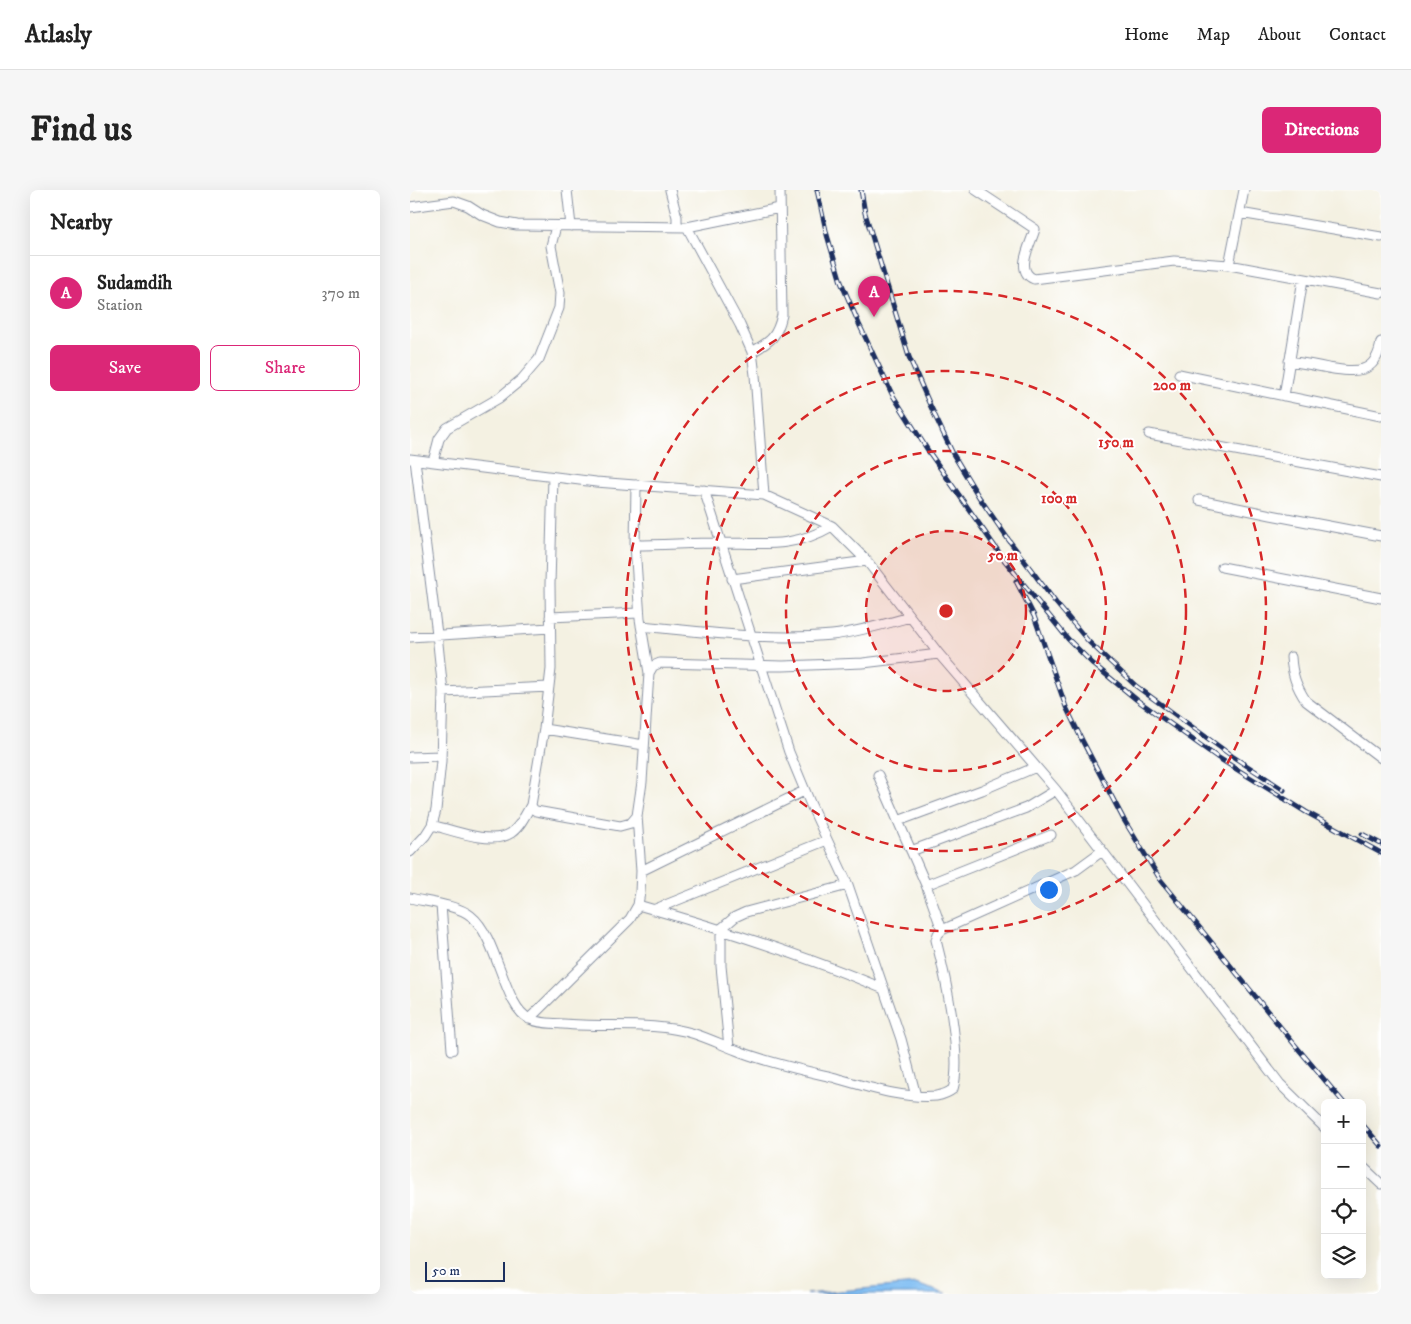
<!DOCTYPE html>
<meta charset="utf-8">
<style>
body{margin:0;font-family:"IM FELL DW Pica",serif;background:#f6f6f6;color:#222}
.controls{position:absolute;right:15px;bottom:15px;display:grid;overflow:hidden;border-radius:8px;box-shadow:0 5px 20px #0002}
.controls button{width:45px;height:45px;display:grid;place-items:center;padding:0;border:0;border-bottom:1px solid #e0e0e0;background:#fff;color:#222;font:25px sans-serif}
.scale{position:absolute;left:15px;bottom:12px;width:80px;box-sizing:border-box;padding-left:5px;border:2px solid #1b2f5e;border-top:0;font-size:14px;line-height:18px;white-space:nowrap;color:#1b2f5e;-webkit-text-stroke:4px #fff;paint-order:stroke}
.you{position:absolute;left:638px;top:699px;width:18px;height:18px;margin:-12px;border:4px solid #fff;border-radius:50%;background:#1a73e8;box-shadow:0 0 0 8px #1a73e833}
.badge{display:grid;place-items:center;width:32px;height:32px;border-radius:50%;background:#db2777;color:#fff;font-size:16px;font-weight:700}
.pin{position:absolute;translate:-50% -41px;filter:drop-shadow(0 1px 2px #0008)}
.pin::after{content:'';position:absolute;top:26px;width:18px;height:15px;background:inherit;clip-path:polygon(0 0,100% 0,50% 100%)}
.list{margin:0;padding:0;list-style:none}
h2{display:flex;justify-content:space-between;align-items:center;height:65px;margin:0;padding:0 20px;font-size:21px}
h2 small{font-size:16px;font-weight:400;color:#767676}
.list li{display:grid;grid-template-columns:32px 1fr auto;gap:15px;align-items:center;box-sizing:border-box;height:75px;padding:0 20px;border-top:1px solid #e0e0e0}
.list b{display:block;font-size:19px;white-space:nowrap}
.list p{margin:0;font-size:16px;white-space:nowrap;color:#767676}
.list em{font-size:16px;font-style:normal;color:#767676}
.actions{display:flex;gap:10px;padding:15px 20px}
.actions a{flex:1;padding:11px 0;border:1px solid #db2777;border-radius:8px;text-align:center;font-size:18px;color:#db2777}
.actions .main{background:#db2777;color:#fff}
.icon{flex:none;width:28px;height:28px;fill:none;stroke:currentColor;stroke-width:2;stroke-linecap:round;stroke-linejoin:round}
.map{position:relative;flex:none;width:971px;height:1104px;overflow:hidden;border-radius:8px}
header{display:flex;align-items:center;gap:30px;box-sizing:border-box;height:70px;padding:0 25px;background:#fff;border-bottom:1px solid #e0e0e0}
header strong{font-size:24px}
nav{display:flex;gap:28px;margin-inline-start:auto;font-size:18px}
.intro{display:flex;align-items:center;justify-content:space-between;box-sizing:border-box;height:120px;padding:0 30px}
h1{margin:0;font-size:35px}
.button{padding:12px 22px;border-radius:8px;background:#db2777;color:#fff;font-size:18px;font-weight:700}
main{display:flex;gap:30px;padding:0 30px}
aside{flex:1;background:#fff;border-radius:8px;box-shadow:0 5px 20px #0002}
.map>svg:first-child{display:block}
.water{fill:#7fbdf3;stroke:#4d76a8}
.lines{fill:none;stroke-linecap:round;stroke-linejoin:round}
.minor-casing{stroke:#8890a0;stroke-width:11}
.minor{stroke:#fff;stroke-width:9}
.rail-casing{stroke:#1b2f5e;stroke-width:5}
.rail{stroke:#fff;stroke-width:3;stroke-dasharray:9;stroke-linecap:butt}
.ring{fill:none;stroke:#d62828;stroke-width:2.5;stroke-dasharray:9 6}
.centre{fill:#d62828;stroke:#fff;stroke-width:2.5}
.ring-label{font-size:15px;text-anchor:middle;font-weight:bold;fill:#d62828;stroke:#fff;stroke-width:4;stroke-linejoin:round;paint-order:stroke}
</style>
<header>
<strong>Atlasly</strong>
<nav><a>Home</a><a>Map</a><a>About</a><a>Contact</a></nav>
</header>
<div class="intro"><h1>Find us</h1><a class="button">Directions</a></div>
<main>
<aside>
<h2>Nearby<small></small></h2>
<ul class="list">
<li><span class="badge">A</span><div><b>Sudamdih</b><p>Station</p></div><em>370 m</em></li>
</ul>
<div class="actions"><a class="main">Save</a><a>Share</a></div>
</aside>
<div class="map">
<svg width="971" height="1104" viewBox="0 0 971 1104">
<rect width="100%" height="100%" fill="#fff"/>
<filter id="ink" filterUnits="userSpaceOnUse"><feTurbulence type="fractalNoise" baseFrequency=".02" numOctaves="2"/><feDisplacementMap in="SourceGraphic" scale="10" xChannelSelector="R" yChannelSelector="G"/><feConvolveMatrix kernelMatrix="1 2 1 2 8 2 1 2 1" color-interpolation-filters="sRGB"/></filter>
<filter id="wash" filterUnits="userSpaceOnUse"><feTurbulence type="fractalNoise" baseFrequency=".0096" numOctaves="4" result="noise"/><feDisplacementMap in="SourceGraphic" scale="20" xChannelSelector="R" yChannelSelector="G"/><feGaussianBlur stdDeviation="1.12" result="paint"/><feColorMatrix in="noise" values="0 0 0 0 0 0 0 0 0 0 0 0 0 0 0 0 0 1.4 0 .05"/><feComposite in="paint" operator="in"/></filter>
<g filter="url(#wash)">
<rect width="100%" height="100%" fill="#f4f1e2"/>
<!-- water -->
<path class="water" d="M 506,1094 L 536,1104 L 396,1104 Z"/>
</g>
<g filter="url(#ink)">
<g class="lines">
<defs>
<path id="minor" d="M 157,0 L 161,36
M 260,0 L 267,27 L 267,37
M 566,0 L 625,39 C 621,54 604,81 624,89 L 764,71 L 819,75 L 971,103
M 0,17 L 44,11 L 58,16 L 72,25 L 90,32 L 107,35 L 277,37 L 370,18
M 830,23 L 971,47
M 277,37 L 330,135 L 342,162
M 819,75 L 834,0
M 879,171 C 892,173 905,175 918,178 C 944,182 966,186 971,152
M 769,184 L 971,226
M 874,206 L 893,89
M 739,244 L 971,287
M 0,269 L 186,292 L 354,305 L 422,336 L 457,371 L 529,464 L 646,600 L 870,894 L 915,938
M 23,272 L 29,249 L 37,238 L 89,208 L 112,189 L 129,169 L 149,118 L 150,103 L 141,56 L 146,36
M 143,287 L 140,394 L 141,479 L 134,539 L 121,615 L 123,619 L 126,621 L 210,636 L 221,633 L 227,626 L 232,592 L 239,483 L 243,476 L 250,473 L 373,476 L 453,473 L 529,464
M 226,295 L 225,355 L 230,429 L 239,483
M 294,300 L 379,562 L 401,615 L 438,695 L 491,849 L 506,906
M 354,305 L 345,185 L 342,162 C 361,151 367,147 372,125 L 370,0
M 789,310 L 861,325 L 971,346
M 225,355 C 253,355 281,353 310,353 C 352,353 383,359 422,336
M 812,377 L 971,408
M 322,389 L 457,371
M 140,427 L 229,423
M 231,436 C 294,442 358,451 422,445 C 448,442 475,434 500,427
M 0,447 L 140,438
M 881,467 C 882,484 886,496 896,511 L 971,568
M 33,502 L 139,497
M 134,539 L 234,555
M 0,567 L 31,566
M 468,585 L 516,695 L 532,740
M 488,631 L 572,600 L 626,577
M 22,635 C 42,640 82,656 101,643 C 110,637 116,624 121,615
M 501,661 L 616,618 L 646,600
M 0,662 L 15,646 L 22,635 L 26,620 L 31,571 L 33,502 L 27,444 L 5,270
M 231,681 L 394,601
M 516,695 L 641,645
M 0,708 C 17,712 48,715 61,726 C 88,747 94,819 120,829 C 130,834 143,833 153,834 C 197,838 243,831 285,844 C 300,849 315,856 331,862 C 360,873 392,880 422,887 C 455,896 491,909 526,906 C 532,905 538,903 543,899 C 553,866 535,785 526,750 L 528,744 L 532,740 L 666,680 L 692,661
M 31,715 L 42,860
M 228,715 C 312,739 394,765 474,799
M 243,720 L 417,650
M 119,829 L 220,729 L 228,715 L 230,702 L 231,681 L 227,626
M 319,857 L 311,776 L 311,739 L 325,727 L 336,722 L 438,695
M 952,976 L 971,994"/>
</defs>
<!-- minor casing -->
<use href="#minor" class="minor-casing"/>
<!-- minor -->
<use href="#minor" class="minor"/>
<defs>
<path id="rail" d="M 407,0 L 417,45 L 431,92 L 449,134 L 482,204 L 519,262 L 595,371 L 658,449 L 682,473 L 727,510 L 807,567 L 896,622 L 971,663
M 451,0 L 455,23 L 499,167 L 520,215 L 543,264 L 569,307 L 598,349 L 646,413 L 679,452 L 726,496 L 822,566 L 874,600
M 606,391 L 624,426 L 656,517 L 673,552 L 714,630 L 750,689 L 885,855 L 934,913
M 952,644 L 971,654
M 952,934 L 971,956"/>
</defs>
<!-- rail casing -->
<use href="#rail" class="rail-casing"/>
<!-- rail -->
<use href="#rail" class="rail"/>
</g>
</g>
<!-- distance rings -->
<circle cx="536" cy="421" r="80" fill="#d62828" fill-opacity=".12"/>
<g class="ring">
<circle cx="536" cy="421" r="80"/>
<circle cx="536" cy="421" r="160"/>
<circle cx="536" cy="421" r="240"/>
<circle cx="536" cy="421" r="320"/>
</g>
<circle cx="536" cy="421" r="8" class="centre"/>
<g class="ring-label">
<text x="762" y="200">200 m</text>
<text x="706" y="257">150 m</text>
<text x="649" y="313">100 m</text>
<text x="593" y="370">50 m</text>
</g>
</svg>
<div class="controls">
<button>+</button>
<button>−</button>
<button><svg class="icon" aria-label="locate" viewBox="0 0 24 24"><circle cx="12" cy="12" r="6"/><path d="M12 2v4M12 18v4M2 12h4M18 12h4"/></svg></button>
<button><svg class="icon" aria-label="layers" viewBox="0 0 24 24"><path d="M12 4l9 5-9 5-9-5zM3 14l9 5 9-5"/></svg></button>
</div>
<div class="scale">50 m</div>
<div class="you"></div>
<div class="pin badge" style="left:464px;top:127px">A</div>
</div>
</main>
